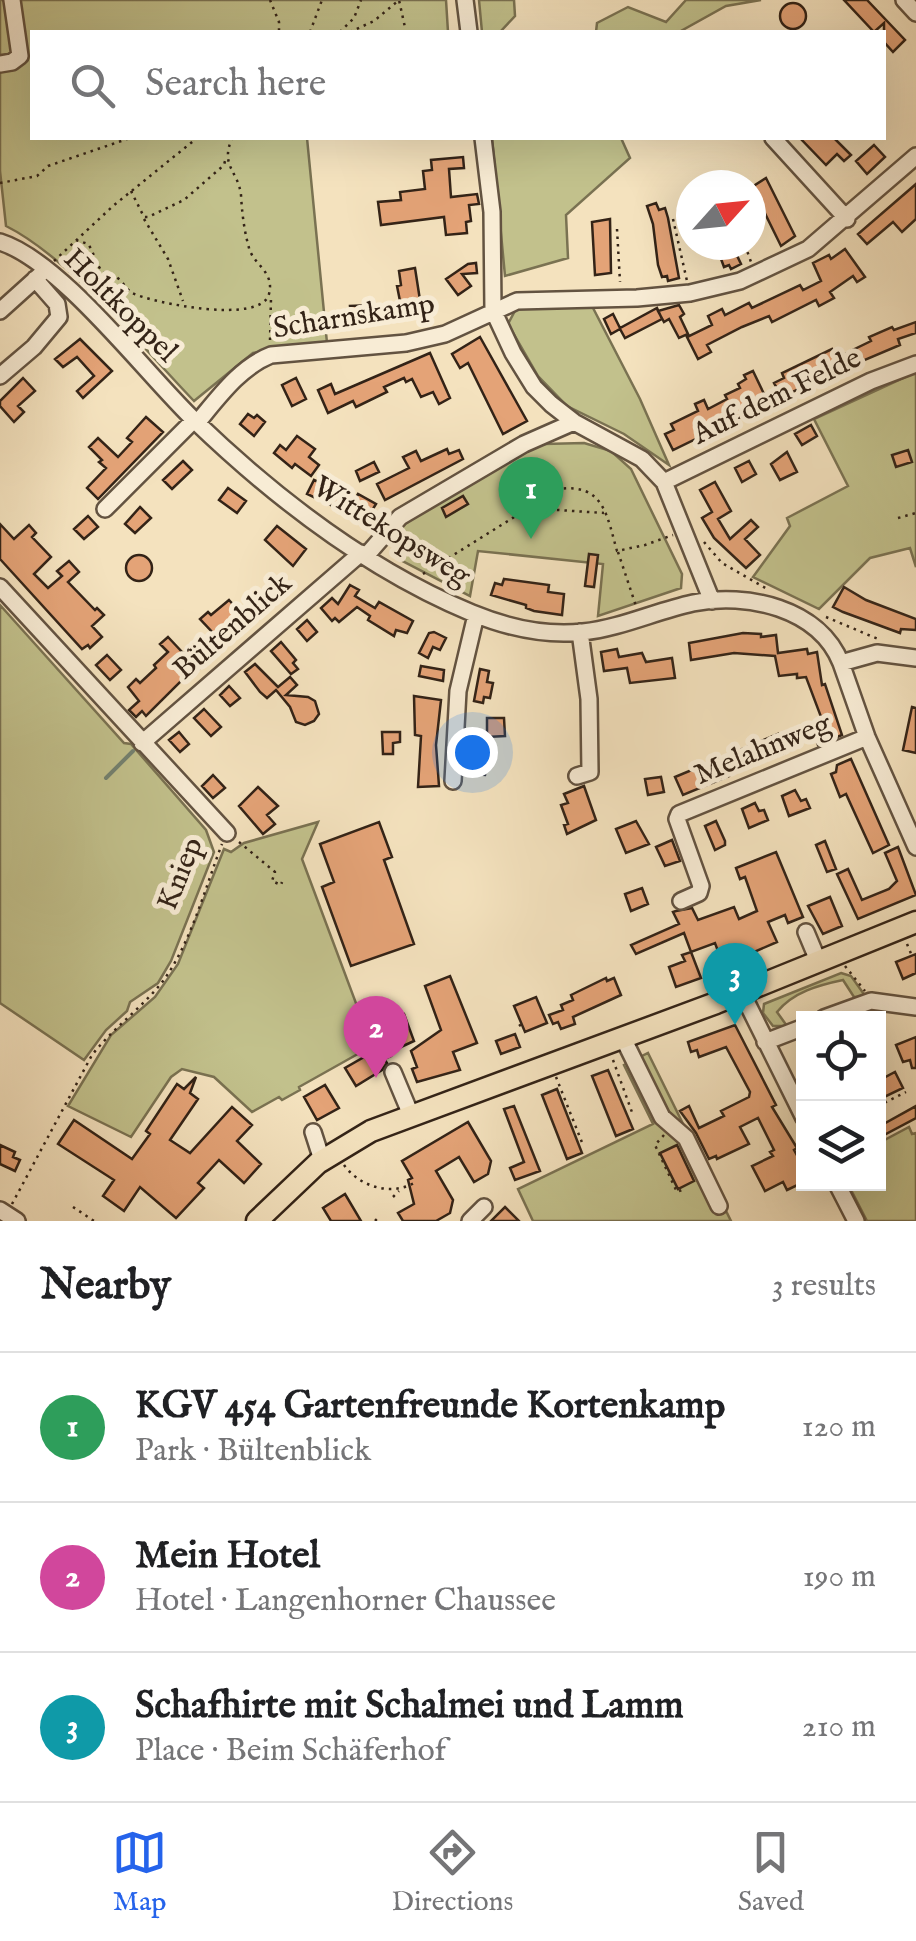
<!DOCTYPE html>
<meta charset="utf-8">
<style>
body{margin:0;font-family:"IM FELL English",serif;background:#f6f6f6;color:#202124}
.controls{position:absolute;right:30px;bottom:30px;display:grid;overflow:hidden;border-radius:0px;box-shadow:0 10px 40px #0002}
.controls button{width:90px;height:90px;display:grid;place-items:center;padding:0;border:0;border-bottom:2px solid #e0e0e0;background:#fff;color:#202124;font:50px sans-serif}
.compass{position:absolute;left:676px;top:170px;width:90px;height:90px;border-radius:50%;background:#fff;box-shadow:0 10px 40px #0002;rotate:63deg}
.you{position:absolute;left:472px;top:752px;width:35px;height:35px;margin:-25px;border:8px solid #fff;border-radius:50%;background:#1a73e8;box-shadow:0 0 0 15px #1a73e833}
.badge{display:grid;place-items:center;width:65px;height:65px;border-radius:50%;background:#2563eb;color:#fff;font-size:32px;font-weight:700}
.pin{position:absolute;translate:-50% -82px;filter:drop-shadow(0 2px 5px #0008)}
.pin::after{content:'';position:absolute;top:52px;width:35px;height:30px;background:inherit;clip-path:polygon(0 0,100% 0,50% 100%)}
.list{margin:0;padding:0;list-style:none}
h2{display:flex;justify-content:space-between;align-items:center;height:130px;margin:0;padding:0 40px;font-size:42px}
h2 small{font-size:32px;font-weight:400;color:#757577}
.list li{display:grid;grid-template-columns:65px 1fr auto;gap:30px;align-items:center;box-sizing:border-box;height:150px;padding:0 40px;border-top:2px solid #e0e0e0}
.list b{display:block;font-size:38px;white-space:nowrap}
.list p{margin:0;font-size:32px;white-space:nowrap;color:#757577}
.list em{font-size:32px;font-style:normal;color:#757577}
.icon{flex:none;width:55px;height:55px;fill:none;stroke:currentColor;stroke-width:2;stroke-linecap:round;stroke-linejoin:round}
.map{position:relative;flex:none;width:916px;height:1221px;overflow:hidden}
.search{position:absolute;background:#fff;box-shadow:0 10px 40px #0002;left:30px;right:30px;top:30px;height:110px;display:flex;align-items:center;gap:25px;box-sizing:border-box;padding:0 35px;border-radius:0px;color:#757577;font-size:38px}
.sheet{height:580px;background:#fff}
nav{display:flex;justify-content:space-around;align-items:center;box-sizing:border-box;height:140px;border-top:2px solid #e0e0e0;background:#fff;font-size:28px;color:#757577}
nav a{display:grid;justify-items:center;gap:5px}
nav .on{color:#2563eb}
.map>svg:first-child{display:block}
.green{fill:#c2c18c;stroke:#7a7252;stroke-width:2.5}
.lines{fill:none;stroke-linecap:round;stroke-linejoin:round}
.stream{stroke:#738170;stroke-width:4}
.building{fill:#e4a377;stroke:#332317;stroke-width:2.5}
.minor-casing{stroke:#635341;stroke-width:20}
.major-casing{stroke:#332317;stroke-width:25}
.path{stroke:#332317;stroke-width:2.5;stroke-dasharray:2.5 5;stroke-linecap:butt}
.minor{stroke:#f8ecd5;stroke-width:15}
.major{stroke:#f4e2be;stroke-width:20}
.labels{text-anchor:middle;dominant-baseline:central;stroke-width:10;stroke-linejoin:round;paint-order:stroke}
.street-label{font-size:30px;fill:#332317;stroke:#f8ecd5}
</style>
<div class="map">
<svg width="916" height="1221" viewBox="0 0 916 1221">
<rect width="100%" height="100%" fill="#f4e2be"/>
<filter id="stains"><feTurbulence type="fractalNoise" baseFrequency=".002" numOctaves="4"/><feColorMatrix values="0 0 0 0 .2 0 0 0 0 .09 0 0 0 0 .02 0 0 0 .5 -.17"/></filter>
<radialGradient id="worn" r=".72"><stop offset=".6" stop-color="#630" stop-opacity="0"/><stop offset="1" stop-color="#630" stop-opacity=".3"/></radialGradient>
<!-- green -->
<path class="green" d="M 0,0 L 446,0 L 448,32 L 32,32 L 32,138 L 307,138 L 327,343 L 253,353 L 194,401 C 143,348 70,258 6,226 L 0,171 Z
M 479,0 L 514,0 L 515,16 L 500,32 L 482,32 Z
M 686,0 L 761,0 L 726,6 L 679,32 L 596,32 L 597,23 L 628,7 L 666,22 Z
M 492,138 L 621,138 L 630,158 L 566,215 L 568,258 L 505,276 Z
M 592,306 L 640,399 L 669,465 L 624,434 L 567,406 L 538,376 L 508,324 L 517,307 Z
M 916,372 L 916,567 L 910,548 L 870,558 L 819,609 L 753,577 L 790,526 L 787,518 L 848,486 L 814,419 Z
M 584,443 L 611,451 L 631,469 L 682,574 L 681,588 L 598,616 L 603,564 L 478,551 L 470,596 L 393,556 L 401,527 L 432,504 L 521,451 L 544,444 Z
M 0,605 L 124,743 L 131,744 L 206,830 L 214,852 L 171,961 L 158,983 L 130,1002 L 127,1011 L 106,1030 L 84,1060 L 0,1003 Z
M 318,822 L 302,859 L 372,1046 L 299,1087 L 300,1090 L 282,1100 L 279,1097 L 252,1112 L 214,1077 L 182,1069 L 171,1077 L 131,1137 L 68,1106 L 111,1035 L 155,997 L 178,964 L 224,849 L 231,852 L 244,843 Z
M 841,973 L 851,976 L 866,997 L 854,997 L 843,980 C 819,985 793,992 777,1012 L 787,1026 L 773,1026 L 763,1013 L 764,1004 Z
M 648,1053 L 731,1221 L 533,1221 L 518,1189 L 653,1124 L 624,1065 Z
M 909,1127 L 912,1134 L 916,1133 L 916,1221 L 867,1221 L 848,1184 L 878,1184 L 879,1143 Z"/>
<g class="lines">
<!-- stream -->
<path class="stream" d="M 106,778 L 133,751"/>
</g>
<!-- building -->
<path class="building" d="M 844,0 L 867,0 L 905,40 L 893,52 L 884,42 L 884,23 L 874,32 Z
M780 16a13 13 0 1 1 26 0a13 13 0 1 1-26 0Z
M 800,138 L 834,138 L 851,155 L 844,161 L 837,154 L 826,165 Z
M 874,145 L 885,157 L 867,174 L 856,161 Z
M 463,157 L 464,168 L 449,169 L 451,197 L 477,194 L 479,204 L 469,205 L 471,221 L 466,222 L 467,233 L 446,235 L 444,217 L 381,225 L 378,202 L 401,200 L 400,192 L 425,189 L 423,171 L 432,170 L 431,160 Z
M 766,178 L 795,236 L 781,246 L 752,187 Z
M 916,184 L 916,219 L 902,232 L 893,222 L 867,244 L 858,234 Z
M 656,203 L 659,210 L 665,208 L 668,218 L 679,278 L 668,281 L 667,276 L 662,277 L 658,265 L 653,224 L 647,206 Z
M 610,219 L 611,273 L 595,275 L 592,222 Z
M 723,245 L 732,245 L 741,264 L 731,269 L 729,265 L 724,267 L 717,248 Z
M 845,249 L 865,277 L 857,282 L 853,276 L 830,292 L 834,298 L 819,306 L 816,300 L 772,322 L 769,316 L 742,327 L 707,345 L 711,352 L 698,359 L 687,337 L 712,325 L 708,316 L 722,309 L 725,315 L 749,303 L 752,308 L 800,285 L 803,290 L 821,281 L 813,263 L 829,255 L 831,259 Z
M 476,263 L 477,273 L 462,274 L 471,286 L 458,295 L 446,279 L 468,264 Z
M 415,268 L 422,313 L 403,316 L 397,286 L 401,285 L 399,271 Z
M 374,305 L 375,319 L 351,321 L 350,306 Z
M 679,305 L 684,314 L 680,317 L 688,334 L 679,338 L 669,319 L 664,322 L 658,311 Z
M 657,308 L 662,319 L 625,338 L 620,329 L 611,334 L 604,319 L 613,314 L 620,328 Z
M 916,322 L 916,333 L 898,339 L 900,345 L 853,365 L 852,363 L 782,397 L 774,383 L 784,378 L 782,373 L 832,349 L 836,358 L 871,341 L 869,337 L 892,327 L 894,330 Z
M 480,337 L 527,421 L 503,434 L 468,363 L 460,368 L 452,354 Z
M 80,339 L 112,371 L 83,398 L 77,391 L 94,376 L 77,357 L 63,367 L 55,359 Z
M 430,353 L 450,398 L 439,404 L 433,392 L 421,397 L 412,379 L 406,382 L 404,378 L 384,387 L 387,392 L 356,407 L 353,401 L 328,413 L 318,390 L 331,384 L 335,394 Z
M 753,371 L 764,394 L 748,402 L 753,411 L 673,450 L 665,434 L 674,430 L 671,424 L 698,411 L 695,404 L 704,400 L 708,409 L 727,399 L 725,395 L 740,388 L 738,384 L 746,379 L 744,375 Z
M 23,378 L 35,391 L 18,406 L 24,412 L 14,422 L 0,406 L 0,401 Z
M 296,378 L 306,399 L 292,406 L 282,385 Z
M 248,414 L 254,418 L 257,415 L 265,422 L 254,436 L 240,424 Z
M 146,417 L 163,432 L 98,499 L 87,488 L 106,468 L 99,462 L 102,460 L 89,447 L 98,438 L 118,457 L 132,442 L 127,438 Z
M 811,425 L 817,436 L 802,445 L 795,434 Z
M 297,436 L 315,449 L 309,457 L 319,465 L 311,476 L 295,464 L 292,468 L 274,453 L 280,445 L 286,450 Z
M 447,449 L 449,454 L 459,450 L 463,459 L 385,500 L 377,484 L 409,468 L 403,457 L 416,451 L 421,461 Z
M 908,450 L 912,462 L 896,467 L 892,455 Z
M 787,452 L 797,472 L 780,480 L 771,464 Z
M 183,461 L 192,470 L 172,489 L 163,480 Z
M 749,461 L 756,474 L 742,482 L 735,468 Z
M 374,462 L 379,472 L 360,481 L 356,471 Z
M 314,480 L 355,499 L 358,494 L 376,504 L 368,517 L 340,501 L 337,508 L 307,494 Z
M 715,482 L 731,511 L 718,519 L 730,539 L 751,520 L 758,527 L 745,539 L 760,555 L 746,568 L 714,538 L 702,518 L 712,512 L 700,490 Z
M 228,488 L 246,501 L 237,513 L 219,500 Z
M 463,496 L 468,504 L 446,517 L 442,508 Z
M 140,507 L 151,518 L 135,533 L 125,524 Z
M 88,516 L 98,527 L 84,539 L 74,529 Z
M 0,524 L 14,539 L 29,525 L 36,533 L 32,537 L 51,557 L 34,574 L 48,588 L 62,576 L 57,571 L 69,561 L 79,572 L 68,582 L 95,610 L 97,608 L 104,615 L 92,626 L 102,637 L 90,648 L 88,645 L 82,649 L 0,559 Z
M 277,526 L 306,549 L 293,566 L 265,540 Z
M 589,554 L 598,555 L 594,587 L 585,586 Z
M126 568a13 13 0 1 1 26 0a13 13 0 1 1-26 0Z
M 504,579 L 549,585 L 548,592 L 564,594 L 562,615 L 534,611 L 526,608 L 526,605 L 491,595 L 495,583 L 502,585 Z
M 350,585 L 359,590 L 355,596 L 375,608 L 379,602 L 413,621 L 407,633 L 396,630 L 394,636 L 368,620 L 370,616 L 357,607 L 339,622 L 335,618 L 332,621 L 321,608 L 332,598 L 338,604 Z
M 844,587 L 866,600 L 916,619 L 916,630 L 901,629 L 900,633 L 843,612 L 833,607 Z
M 229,600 L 240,612 L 245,608 L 255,620 L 245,628 L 237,618 L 223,630 L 229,641 L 220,650 L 210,638 L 214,634 L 200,619 L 208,612 L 211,615 Z
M 307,620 L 317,632 L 307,641 L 297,629 Z
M 434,632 L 446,638 L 440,650 L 433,647 L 428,658 L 419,653 L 429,633 Z
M 743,633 L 761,634 L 761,637 L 776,635 L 778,653 L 807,649 L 808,654 L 817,652 L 822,685 L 825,684 L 842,735 L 818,745 L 815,735 L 826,730 L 806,677 L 797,678 L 797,674 L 779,676 L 775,656 L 734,653 L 691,660 L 689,643 Z
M 168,637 L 184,654 L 190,648 L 205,663 L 198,670 L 193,669 L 146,716 L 142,711 L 136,717 L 129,710 L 139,701 L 128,687 L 136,679 L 140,683 L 156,668 L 154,665 L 168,652 L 160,644 Z
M 281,642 L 296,660 L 293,663 L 298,669 L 291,674 L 271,651 Z
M 617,649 L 619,657 L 642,653 L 646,662 L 672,658 L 675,678 L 630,683 L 627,668 L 604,671 L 601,652 Z
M 107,655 L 121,670 L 110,680 L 96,665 Z
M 255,664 L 278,687 L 290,677 L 297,685 L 286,695 L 308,697 L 315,701 L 319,714 L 314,721 L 305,725 L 296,722 L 290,707 L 276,690 L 267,698 L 260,692 L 245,672 Z
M 421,666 L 444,670 L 443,681 L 419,676 Z
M 480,669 L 489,671 L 487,682 L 493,683 L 490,698 L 484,697 L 483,703 L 474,701 Z
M 229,686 L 240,698 L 230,706 L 220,695 Z
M 414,696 L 441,700 L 436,745 L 439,786 L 418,787 L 421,736 L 415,735 Z
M 912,707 L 916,708 L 916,753 L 903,750 Z
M 204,709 L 221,727 L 211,736 L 194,718 Z
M 487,718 L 504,718 L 505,736 L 487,737 Z
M 179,732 L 189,744 L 180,752 L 169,740 Z
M 382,732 L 400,732 L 400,742 L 393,743 L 393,754 L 383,754 Z
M 778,734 L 785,753 L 746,768 L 744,763 L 727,771 L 729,776 L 683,795 L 675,777 Z
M 474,758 L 487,759 L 485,775 L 472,774 Z
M 851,759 L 889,845 L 873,853 L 846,794 L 840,797 L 831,774 L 836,772 L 837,765 Z
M 213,775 L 225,788 L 213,798 L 202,786 Z
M 661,777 L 664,792 L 648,795 L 645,779 Z
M 584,786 L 596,820 L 567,834 L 564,825 L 568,824 L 561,805 L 568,803 L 564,794 Z
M 258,787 L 278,806 L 267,815 L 275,824 L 263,834 L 239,806 Z
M 795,790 L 801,801 L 806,799 L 810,808 L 789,816 L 782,796 Z
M 755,803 L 759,811 L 764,810 L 768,820 L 749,828 L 742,809 Z
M 636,821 L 649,844 L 626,853 L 616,829 Z
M 716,821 L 725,841 L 725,845 L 715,850 L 705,826 Z
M 379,822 L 392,857 L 384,860 L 414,944 L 351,966 L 322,887 L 334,882 L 320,844 Z
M 672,840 L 680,861 L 665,866 L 656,847 Z
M 825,841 L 836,869 L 827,872 L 816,845 Z
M 898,847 L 916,895 L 858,919 L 837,874 L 848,869 L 862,900 L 889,889 L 897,881 L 885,853 Z
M 776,852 L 803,917 L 788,923 L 785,915 L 768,922 L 777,942 L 747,955 L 750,961 L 725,970 L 715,943 L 691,952 L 684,933 L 636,954 L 631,945 L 679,924 L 673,912 L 676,911 L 692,908 L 698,920 L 734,907 L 739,919 L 757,911 L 745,877 L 740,879 L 736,868 Z
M 642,888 L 648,904 L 631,911 L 625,894 Z
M 830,897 L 842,926 L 823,934 L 808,906 Z
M 691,952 L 701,978 L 676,987 L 669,967 L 685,961 L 682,955 Z
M 916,954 L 916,973 L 903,979 L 896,962 Z
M 450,976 L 477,1043 L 453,1052 L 460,1070 L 417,1082 L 412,1069 L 417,1067 L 411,1051 L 441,1030 L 425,986 Z
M 606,978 L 607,981 L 614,978 L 621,995 L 573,1017 L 575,1024 L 561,1029 L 558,1022 L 553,1024 L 549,1015 L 563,1010 L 561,1005 L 573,1000 L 571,995 Z
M 536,997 L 547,1023 L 525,1032 L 514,1006 Z
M 404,1014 L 414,1041 L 390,1052 L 391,1056 L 384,1059 L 387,1063 L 382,1070 L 356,1086 L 345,1068 L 378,1049 L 369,1027 Z
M 735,1025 L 776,1105 L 772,1107 L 797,1148 L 794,1150 L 804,1168 L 804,1182 L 787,1190 L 783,1182 L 765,1191 L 752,1166 L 773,1156 L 770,1152 L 774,1150 L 758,1118 L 740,1127 L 749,1144 L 717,1159 L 716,1156 L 709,1159 L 696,1133 L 680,1111 L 689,1106 L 699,1128 L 724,1116 L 721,1111 L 749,1097 L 750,1092 L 726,1047 L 699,1057 L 697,1050 L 691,1052 L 688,1042 Z
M 515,1034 L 520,1047 L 501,1054 L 496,1041 Z
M 916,1037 L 916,1068 L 912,1068 L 910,1060 L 903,1062 L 896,1045 Z
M 608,1070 L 633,1129 L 616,1136 L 592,1076 Z
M 895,1072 L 903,1088 L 878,1100 L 878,1081 Z
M 196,1077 L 190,1093 L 198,1099 L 170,1140 L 190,1153 L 232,1107 L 252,1125 L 237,1141 L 261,1164 L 244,1183 L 219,1160 L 198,1183 L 204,1188 L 176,1218 L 140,1187 L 124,1211 L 103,1196 L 114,1180 L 58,1144 L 74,1120 L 132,1159 L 150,1134 L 146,1131 L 177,1084 L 184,1089 Z
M 325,1085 L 339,1108 L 317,1120 L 304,1097 Z
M 557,1089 L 582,1153 L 567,1159 L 542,1095 Z
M 514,1106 L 540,1171 L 515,1180 L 510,1168 L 524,1162 L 504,1109 Z
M 916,1106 L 916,1118 L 884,1135 L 880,1126 Z
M 468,1122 L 491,1161 L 488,1174 L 474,1182 L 459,1157 L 436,1171 L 453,1200 L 450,1213 L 436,1221 L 403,1221 L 398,1213 L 414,1204 L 408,1180 L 412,1178 L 402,1161 Z
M 0,1145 L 15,1152 L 13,1157 L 20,1160 L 15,1171 L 0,1164 Z
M 677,1145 L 694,1181 L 678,1189 L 660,1153 Z
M 345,1194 L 361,1221 L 331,1221 L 323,1208 Z
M 505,1207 L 519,1221 L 491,1221 Z"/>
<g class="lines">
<defs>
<path id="minor" d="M 465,0 L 469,32
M 904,0 L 916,13
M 0,64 L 12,62 L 20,56 L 12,0
M 483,138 L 492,212 L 493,310 L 513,353 L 534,387 L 551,404 L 574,422 L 642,459 L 664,482 L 712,601
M 773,138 L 847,219
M 0,242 C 61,261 145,373 194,420 C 274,497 368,570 472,613 C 506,627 546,636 583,632 C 621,628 656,611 693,603 C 747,592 819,608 841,663 L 877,653 L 916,658
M 0,311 L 40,275
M 0,376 L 34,347 L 59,317 L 57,304 L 35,279
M 197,423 C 218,398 240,367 271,355 L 406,343 L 445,334 L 517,301 L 637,298 L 690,293 L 740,281 L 808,249 L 916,156
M 664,482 L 871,381 L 916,364
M 105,509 L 194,420
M 366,556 L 400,517 L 524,444 L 574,422
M 0,587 L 227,833
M 841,663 L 867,737 L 916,847
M 142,743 L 361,553
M 577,776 L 590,772 L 589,699 L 580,632
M 453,781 L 458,691 L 476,615
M 681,901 L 699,893 L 701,886 L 677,819 L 679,814 L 867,737
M 806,932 L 819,963
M 742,993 L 804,1118
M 824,1018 L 871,1001 L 916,1007
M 623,1038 L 662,1117 L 686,1138 L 719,1206
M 765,1042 L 804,1027
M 393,1072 L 411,1115
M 313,1132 L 322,1160
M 837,1184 L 856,1221
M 0,1210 L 17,1221
M 470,1221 L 484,1207"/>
<path id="major" d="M 257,1221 L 318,1163 L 371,1131 L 716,1003 L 916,922"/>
</defs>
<!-- minor casing -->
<use href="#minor" class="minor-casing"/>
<!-- major casing -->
<use href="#major" class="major-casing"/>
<!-- path -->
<path class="path" d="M 270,0 L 279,22 L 279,32
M 310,32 L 322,0
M 340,32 L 354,18 L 361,0
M 350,32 L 374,21 L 399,0 L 406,32
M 0,183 L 37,176 L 48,166 L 130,138
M 131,191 L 144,217 L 148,217 L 184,200 L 224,165 L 226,157
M 144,219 L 168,259 L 183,301
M 673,219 L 687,281
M 617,229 L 620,282
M 76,240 L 88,244 C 94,252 96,265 102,271 C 105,274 113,275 116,277 C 123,281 126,289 132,293 C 153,303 261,325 269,294 C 275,272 253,264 249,248 C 244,230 242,213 241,195 C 238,170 220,167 232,138
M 745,245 L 751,262
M 54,261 L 113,206 L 197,138
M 270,340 L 271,298
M 527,508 L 604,513
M 898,518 L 916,513
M 704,542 L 722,563 L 769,590
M 618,552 L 636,606
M 423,574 L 559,489 C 604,483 607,516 617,551 L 645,545 L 673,535
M 826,617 L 878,639
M 239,842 L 275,872 L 272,881 L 281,885 L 282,882
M 907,944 L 912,956
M 714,957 L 720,956
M 845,966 L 865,991
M 519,1026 L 524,1022
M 613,1060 L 633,1115
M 556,1077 L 583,1145
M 878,1106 L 906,1092
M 664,1135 L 655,1145 L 677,1192 L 682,1190
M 344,1165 C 360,1187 391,1196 414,1183
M 393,1197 L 399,1191
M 12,1204 L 92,1055 C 113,1028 142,1008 163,981 C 191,943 205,888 222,844
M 73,1207 L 94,1221
M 375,1221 L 379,1217"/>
<!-- minor -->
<use href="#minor" class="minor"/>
<!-- major -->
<use href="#major" class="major"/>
</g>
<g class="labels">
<!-- street labels -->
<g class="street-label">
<text transform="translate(120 306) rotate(45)">Holtkoppel</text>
<text transform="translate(354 317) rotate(-9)">Scharnskamp</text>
<text transform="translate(777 397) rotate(-26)">Auf dem Felde</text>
<text transform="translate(391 532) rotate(32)">Wittekopsweg</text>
<text transform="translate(233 627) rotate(-41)">Bültenblick</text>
<text transform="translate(763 750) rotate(-22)">Melahnweg</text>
<text transform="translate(181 874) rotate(-68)">Kniep</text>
</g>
</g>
<rect width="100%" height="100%" filter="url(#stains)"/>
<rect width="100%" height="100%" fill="url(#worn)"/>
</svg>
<div class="controls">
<button><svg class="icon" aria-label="locate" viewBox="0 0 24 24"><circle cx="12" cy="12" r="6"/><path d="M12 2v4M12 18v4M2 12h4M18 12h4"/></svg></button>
<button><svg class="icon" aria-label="layers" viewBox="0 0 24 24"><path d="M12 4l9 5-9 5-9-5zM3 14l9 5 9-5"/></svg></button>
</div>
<svg class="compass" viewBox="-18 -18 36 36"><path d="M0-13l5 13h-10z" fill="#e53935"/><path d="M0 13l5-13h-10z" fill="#757577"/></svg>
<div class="you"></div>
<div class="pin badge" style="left:531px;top:539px;background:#2e9e5b">1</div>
<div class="pin badge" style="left:376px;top:1078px;background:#d1479c">2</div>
<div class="pin badge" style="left:735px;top:1025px;background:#0f9aa8">3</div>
<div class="search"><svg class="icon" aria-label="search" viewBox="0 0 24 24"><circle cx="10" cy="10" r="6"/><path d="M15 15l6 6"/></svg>Search here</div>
</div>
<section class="sheet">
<h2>Nearby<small>3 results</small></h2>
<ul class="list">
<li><span class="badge" style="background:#2e9e5b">1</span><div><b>KGV 454 Gartenfreunde Kortenkamp</b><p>Park · Bültenblick</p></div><em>120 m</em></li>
<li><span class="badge" style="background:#d1479c">2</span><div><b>Mein Hotel</b><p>Hotel · Langenhorner Chaussee</p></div><em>190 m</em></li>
<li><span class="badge" style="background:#0f9aa8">3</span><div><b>Schafhirte mit Schalmei und Lamm</b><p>Place · Beim Schäferhof</p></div><em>210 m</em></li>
</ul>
</section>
<nav>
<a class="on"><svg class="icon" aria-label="map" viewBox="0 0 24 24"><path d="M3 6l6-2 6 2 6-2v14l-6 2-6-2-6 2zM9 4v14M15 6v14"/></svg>Map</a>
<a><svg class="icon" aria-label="directions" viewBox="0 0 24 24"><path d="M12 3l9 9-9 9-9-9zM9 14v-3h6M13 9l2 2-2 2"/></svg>Directions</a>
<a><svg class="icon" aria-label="saved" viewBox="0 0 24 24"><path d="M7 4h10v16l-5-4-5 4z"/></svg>Saved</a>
</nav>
